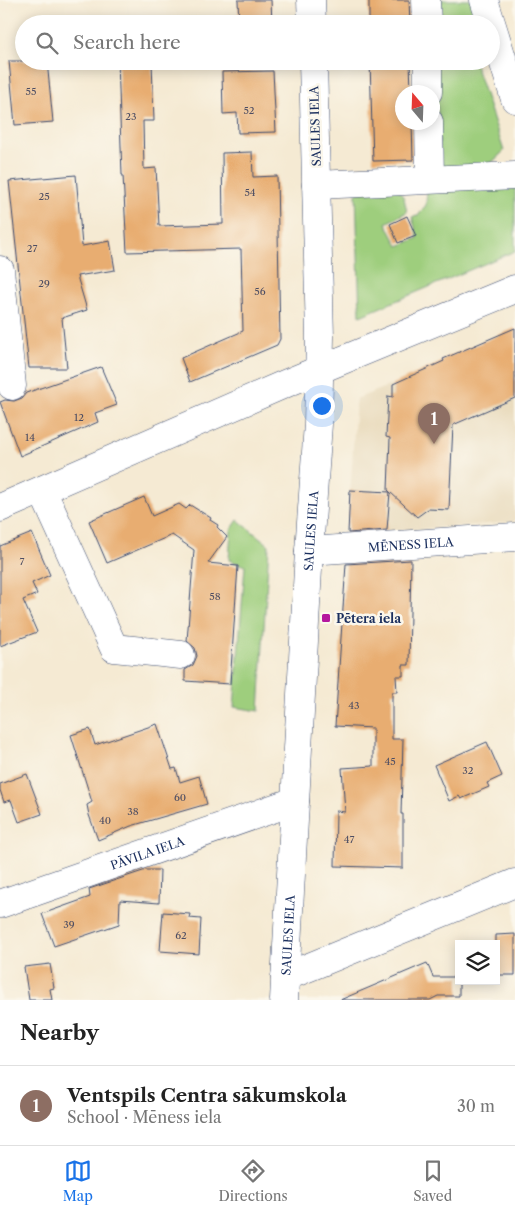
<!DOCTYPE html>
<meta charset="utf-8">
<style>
body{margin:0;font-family:"Libre Caslon Text",serif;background:#f6f6f6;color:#222}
.controls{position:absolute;right:15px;bottom:15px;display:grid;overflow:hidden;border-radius:0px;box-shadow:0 2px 12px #0003}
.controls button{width:45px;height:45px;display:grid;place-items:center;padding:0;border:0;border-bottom:1px solid #e0e0e0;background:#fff;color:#222;font:25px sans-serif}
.compass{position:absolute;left:395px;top:85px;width:45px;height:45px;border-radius:50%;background:#fff;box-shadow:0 2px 12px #0003;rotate:341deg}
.you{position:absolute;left:321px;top:405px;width:18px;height:18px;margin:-12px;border:4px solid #fff;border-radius:50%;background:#1a73e8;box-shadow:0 0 0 8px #1a73e833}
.badge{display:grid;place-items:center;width:32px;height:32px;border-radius:50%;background:#1a73e8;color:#fff;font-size:16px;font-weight:700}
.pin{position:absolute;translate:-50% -41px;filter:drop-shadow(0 1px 2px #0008)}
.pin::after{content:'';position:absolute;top:26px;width:18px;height:15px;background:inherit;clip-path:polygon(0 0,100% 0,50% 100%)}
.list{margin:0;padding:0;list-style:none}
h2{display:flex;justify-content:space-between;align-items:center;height:65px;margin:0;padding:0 20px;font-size:21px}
h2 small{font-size:16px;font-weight:400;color:#767676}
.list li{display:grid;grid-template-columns:32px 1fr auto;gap:15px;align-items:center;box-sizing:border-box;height:80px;padding:0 20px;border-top:1px solid #e0e0e0}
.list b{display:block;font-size:19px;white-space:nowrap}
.list p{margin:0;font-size:16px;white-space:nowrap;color:#767676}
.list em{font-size:16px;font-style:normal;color:#767676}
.icon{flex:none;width:28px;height:28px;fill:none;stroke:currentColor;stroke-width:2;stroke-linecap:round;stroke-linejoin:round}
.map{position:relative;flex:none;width:515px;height:1000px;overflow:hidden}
.search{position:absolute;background:#fff;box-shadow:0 2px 12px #0003;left:15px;right:15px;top:15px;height:55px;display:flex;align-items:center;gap:12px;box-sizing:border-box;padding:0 18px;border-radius:28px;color:#767676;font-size:19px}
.sheet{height:145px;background:#fff}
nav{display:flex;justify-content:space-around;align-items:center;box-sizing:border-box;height:70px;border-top:1px solid #e0e0e0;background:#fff;font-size:14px;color:#767676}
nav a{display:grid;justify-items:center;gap:2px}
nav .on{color:#1a73e8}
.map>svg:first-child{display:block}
.built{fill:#e8d9ba}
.green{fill:#9ece7d;stroke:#5c7e6e}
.building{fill:#e8ad71}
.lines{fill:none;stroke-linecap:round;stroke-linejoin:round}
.minor-casing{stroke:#3c4b70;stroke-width:29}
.minor{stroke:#fff;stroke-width:28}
.poi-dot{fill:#b5179e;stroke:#fbf7ec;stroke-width:2}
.labels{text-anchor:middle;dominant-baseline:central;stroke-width:5;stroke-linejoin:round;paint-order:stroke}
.number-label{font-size:10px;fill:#4e4e63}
.street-label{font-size:12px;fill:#1b2f5e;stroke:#fbf7ec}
.poi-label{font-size:12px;font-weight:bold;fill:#1b2f5e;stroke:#fbf7ec;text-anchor:start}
</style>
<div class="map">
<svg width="515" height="1000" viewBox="0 0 515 1000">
<rect width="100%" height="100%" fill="#fbf7ec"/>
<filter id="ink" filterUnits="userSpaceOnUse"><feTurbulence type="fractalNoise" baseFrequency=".02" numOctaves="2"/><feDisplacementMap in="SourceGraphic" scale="10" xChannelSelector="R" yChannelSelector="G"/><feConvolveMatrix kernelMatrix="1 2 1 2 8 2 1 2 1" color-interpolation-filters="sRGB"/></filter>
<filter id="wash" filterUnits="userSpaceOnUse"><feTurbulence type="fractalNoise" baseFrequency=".0096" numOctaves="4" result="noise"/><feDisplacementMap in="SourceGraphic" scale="20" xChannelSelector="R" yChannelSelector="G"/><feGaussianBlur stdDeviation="1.12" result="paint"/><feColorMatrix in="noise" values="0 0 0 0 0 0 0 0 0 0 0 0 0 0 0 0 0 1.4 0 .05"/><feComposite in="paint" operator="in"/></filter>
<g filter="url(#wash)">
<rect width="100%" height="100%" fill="#f5ead3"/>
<!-- built -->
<path class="built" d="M 515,328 L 515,522 L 391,531 L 348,530 L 356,399 L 393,384 L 443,361 L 443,359 Z"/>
<!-- green -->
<path class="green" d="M 432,0 L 472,0 L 482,24 L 434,24 Z
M 435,61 L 474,61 L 504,151 L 486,168 L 441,170 Z
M 515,184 L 515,251 L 360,316 L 356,193 L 398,189 L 404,198 L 407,212 L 386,223 L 398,246 L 418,238 L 412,217 L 418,216 L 426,205 L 427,188 Z
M 238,520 L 269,545 L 259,711 L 234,707 L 245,566 L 229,560 L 231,530 Z"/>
<g id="blocks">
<!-- building -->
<path class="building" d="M 238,0 L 271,0 L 272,24 L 239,24 Z
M 369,0 L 409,0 L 410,24 L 369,24 Z
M 9,61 L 47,61 L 53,122 L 15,125 Z
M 118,61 L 152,61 L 154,121 L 143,121 L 144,169 L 156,168 L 159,226 L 223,224 L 222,153 L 252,152 L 253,177 L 277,176 L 280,339 L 277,345 L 190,382 L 181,358 L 243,331 L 241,249 L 127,252 L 123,175 L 122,175 Z
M 370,61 L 410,61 L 411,92 L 402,92 L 402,122 L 412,122 L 413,160 L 373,161 Z
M 273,71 L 276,132 L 238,133 L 237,113 L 223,114 L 222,72 Z
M 76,175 L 82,246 L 110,241 L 115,270 L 77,276 L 87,310 L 62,318 L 67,368 L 29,368 L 9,181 Z
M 407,216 L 416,236 L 398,243 L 390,224 Z
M 515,328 L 515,398 L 453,425 L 449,510 L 428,509 L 417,517 L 390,492 L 387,530 L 348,533 L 350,490 L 390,492 L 388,490 L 390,438 L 386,437 L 388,396 L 393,397 L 393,384 L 444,361 L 443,359 Z
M 101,367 L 117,405 L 95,413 L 98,422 L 20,456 L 0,402 L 5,400 L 14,401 L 22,398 L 26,393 Z
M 144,497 L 152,516 L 179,504 L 186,509 L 190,505 L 211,518 L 210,520 L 218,525 L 217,527 L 227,537 L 208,563 L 238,566 L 230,684 L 185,681 L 185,670 L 193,665 L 197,656 L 195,648 L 187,641 L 194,550 L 172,535 L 107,563 L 89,521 Z
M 32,533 L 50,575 L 32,583 L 37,594 L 23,600 L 37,632 L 0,646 L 0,546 Z
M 411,560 L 409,665 L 403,665 L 403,676 L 396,676 L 397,692 L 392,692 L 392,739 L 403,739 L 401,814 L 403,814 L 403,868 L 335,866 L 336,811 L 345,812 L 342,768 L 373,766 L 373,728 L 335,726 L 346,564 Z
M 157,724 L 172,769 L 176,768 L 180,782 L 199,776 L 207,804 L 131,826 L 98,840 L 89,815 L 87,805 L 92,802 L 71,735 L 90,729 L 95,745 Z
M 487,742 L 502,776 L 487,783 L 489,787 L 461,799 L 459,796 L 449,801 L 434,765 Z
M 27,774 L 42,814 L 19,822 L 11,800 L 4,802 L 0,790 L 0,784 Z
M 146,870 L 160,870 L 159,903 L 120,900 L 119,924 L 54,946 L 42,914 L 90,897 L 89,889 Z
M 163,912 L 190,914 L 189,918 L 201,919 L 199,954 L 160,951 Z
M 515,934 L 515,975 L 496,975 L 496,935 Z
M 427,963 L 433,977 L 459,977 L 459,996 L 438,996 L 430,1000 L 340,1000 Z
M 50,964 L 54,988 L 50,989 L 52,1000 L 29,1000 L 24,967 Z"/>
</g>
</g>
<g filter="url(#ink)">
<use href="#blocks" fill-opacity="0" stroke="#3c4b70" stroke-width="1"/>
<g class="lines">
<defs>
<g id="minor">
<path d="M 311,0 L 312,24"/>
<path d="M 426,0 L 427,24"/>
<path d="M 484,0 L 515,99"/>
<path d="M 428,61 L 428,92"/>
<path d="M 429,122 L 430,179"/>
<path d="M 316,185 L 515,176"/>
<path d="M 0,270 L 12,386"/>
<path d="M 42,490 L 114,648 L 181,655"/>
<path d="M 0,508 L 287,383 L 515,289"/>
<path id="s1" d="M 309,551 L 515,537"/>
<path id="s2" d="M 0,904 L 295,801"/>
<path d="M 285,977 L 515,883"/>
<path id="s3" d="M 284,1000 L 309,551 L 318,424 L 320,337 L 313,61"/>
</g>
</defs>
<!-- minor casing -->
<use href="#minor" class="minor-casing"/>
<!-- minor -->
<use href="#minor" class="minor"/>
</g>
</g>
<!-- markers -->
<rect class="poi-dot" x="321" y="613" width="10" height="10" rx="2.5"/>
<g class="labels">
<!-- number labels -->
<g class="number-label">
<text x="31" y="91">55</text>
<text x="249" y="110">52</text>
<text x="131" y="116">23</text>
<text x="250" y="192">54</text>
<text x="44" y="196">25</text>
<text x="32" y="248">27</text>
<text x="44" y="283">29</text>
<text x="260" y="291">56</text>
<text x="79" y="417">12</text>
<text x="30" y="437">14</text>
<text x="22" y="561">7</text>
<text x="215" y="596">58</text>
<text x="354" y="705">43</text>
<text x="390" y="761">45</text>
<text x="468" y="770">32</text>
<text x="180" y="797">60</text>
<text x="133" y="811">38</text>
<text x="105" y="820">40</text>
<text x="349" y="839">47</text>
<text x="69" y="924">39</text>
<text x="181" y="935">62</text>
</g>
<!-- street labels -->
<g class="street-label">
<text transform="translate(315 126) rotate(-92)">SAULES IELA</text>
<text stroke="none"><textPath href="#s3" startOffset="470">SAULES IELA</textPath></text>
<text stroke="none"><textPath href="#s1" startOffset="102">MĒNESS IELA</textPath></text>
<text stroke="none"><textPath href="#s2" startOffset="156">PĀVILA IELA</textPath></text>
<text stroke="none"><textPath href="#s3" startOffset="65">SAULES IELA</textPath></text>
</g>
<!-- poi labels -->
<g class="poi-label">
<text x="336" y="618">Pētera iela</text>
</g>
</g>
</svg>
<div class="controls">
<button><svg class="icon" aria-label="layers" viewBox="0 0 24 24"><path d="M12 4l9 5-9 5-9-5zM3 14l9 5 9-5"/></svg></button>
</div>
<svg class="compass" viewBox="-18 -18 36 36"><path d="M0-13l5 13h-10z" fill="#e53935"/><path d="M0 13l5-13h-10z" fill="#767676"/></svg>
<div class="you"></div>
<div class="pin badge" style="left:434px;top:444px;background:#8d6e63">1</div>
<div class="search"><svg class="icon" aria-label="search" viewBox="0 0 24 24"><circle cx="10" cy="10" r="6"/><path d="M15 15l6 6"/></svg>Search here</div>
</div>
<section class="sheet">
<h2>Nearby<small></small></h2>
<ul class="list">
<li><span class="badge" style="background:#8d6e63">1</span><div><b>Ventspils Centra sākumskola</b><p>School · Mēness iela</p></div><em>30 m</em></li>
</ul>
</section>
<nav>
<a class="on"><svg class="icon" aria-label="map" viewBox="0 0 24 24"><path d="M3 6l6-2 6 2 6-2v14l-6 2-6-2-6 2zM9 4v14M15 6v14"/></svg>Map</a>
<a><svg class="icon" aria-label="directions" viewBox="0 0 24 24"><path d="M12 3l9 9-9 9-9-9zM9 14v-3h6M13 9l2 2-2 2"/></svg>Directions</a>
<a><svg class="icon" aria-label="saved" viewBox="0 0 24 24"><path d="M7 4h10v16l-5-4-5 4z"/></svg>Saved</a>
</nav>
